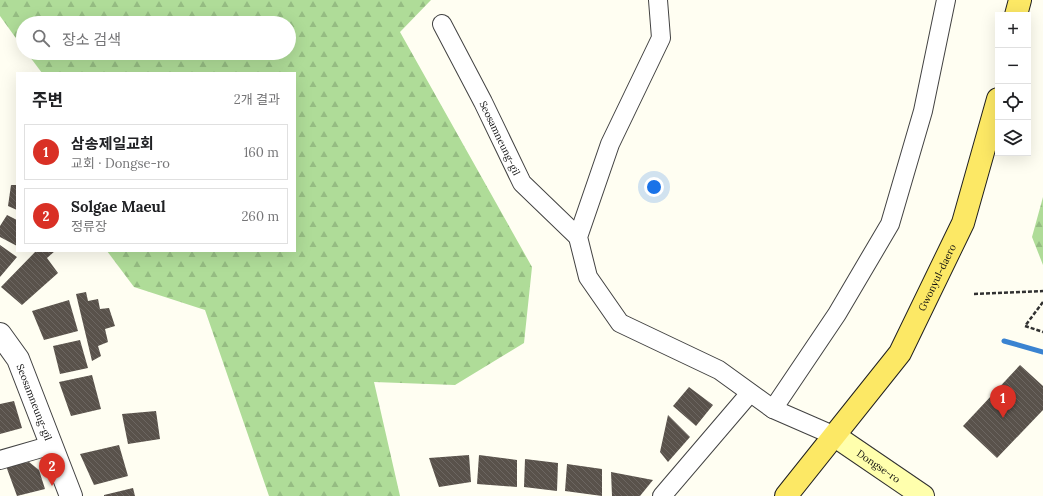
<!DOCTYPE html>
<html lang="ko">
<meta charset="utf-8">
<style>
body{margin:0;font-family:Lora,"Noto Sans KR",serif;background:#f6f6f6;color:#202124}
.controls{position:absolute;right:12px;top:12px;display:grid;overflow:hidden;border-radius:0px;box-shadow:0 4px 16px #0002}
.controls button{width:36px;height:36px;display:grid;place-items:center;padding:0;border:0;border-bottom:1px solid #e0e0e0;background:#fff;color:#202124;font:20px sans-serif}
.you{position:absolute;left:654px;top:187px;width:14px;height:14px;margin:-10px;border:3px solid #fff;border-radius:50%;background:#1a73e8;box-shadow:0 0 0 6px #1a73e833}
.badge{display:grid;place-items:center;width:26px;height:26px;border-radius:50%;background:#d93025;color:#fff;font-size:13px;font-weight:700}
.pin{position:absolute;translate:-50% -33px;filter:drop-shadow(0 1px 2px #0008)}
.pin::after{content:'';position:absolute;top:21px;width:14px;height:12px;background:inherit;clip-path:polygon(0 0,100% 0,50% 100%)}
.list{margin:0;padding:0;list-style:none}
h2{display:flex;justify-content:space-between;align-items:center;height:52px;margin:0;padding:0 16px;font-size:17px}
h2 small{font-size:13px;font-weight:400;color:#757577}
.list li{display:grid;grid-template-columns:26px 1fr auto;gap:12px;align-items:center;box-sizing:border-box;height:56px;margin:0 8px 8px;padding:0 8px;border:1px solid #e0e0e0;border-radius:0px}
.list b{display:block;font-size:15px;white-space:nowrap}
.list p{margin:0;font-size:13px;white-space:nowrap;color:#757577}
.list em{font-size:13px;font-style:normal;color:#757577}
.icon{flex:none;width:22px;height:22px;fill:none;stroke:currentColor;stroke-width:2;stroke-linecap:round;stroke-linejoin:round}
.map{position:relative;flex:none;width:1043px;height:496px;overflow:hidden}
.search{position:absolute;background:#fff;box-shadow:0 4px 16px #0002;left:16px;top:16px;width:280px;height:44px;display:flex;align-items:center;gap:10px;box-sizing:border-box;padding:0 14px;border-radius:22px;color:#757577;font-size:15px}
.panel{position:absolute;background:#fff;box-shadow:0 4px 16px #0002;left:16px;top:72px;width:280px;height:180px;border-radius:0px}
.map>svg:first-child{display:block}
.forest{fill:url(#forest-firs)}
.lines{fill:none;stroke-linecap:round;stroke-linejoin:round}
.stream{stroke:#3a83d1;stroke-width:5}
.building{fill:url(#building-back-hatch)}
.minor-casing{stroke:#424242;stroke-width:20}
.tertiary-casing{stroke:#424242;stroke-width:24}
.secondary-casing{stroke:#313131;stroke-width:24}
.primary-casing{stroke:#202020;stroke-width:24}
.path{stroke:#313131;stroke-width:2.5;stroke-dasharray:4 2;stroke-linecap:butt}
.minor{stroke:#fff;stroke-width:18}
.tertiary{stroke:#fff;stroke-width:22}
.secondary{stroke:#ffffad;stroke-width:22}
.primary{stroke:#fce865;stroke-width:22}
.labels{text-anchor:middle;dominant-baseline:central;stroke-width:4;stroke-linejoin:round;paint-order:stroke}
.street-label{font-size:10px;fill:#0f0f0f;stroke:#fff}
</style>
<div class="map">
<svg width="1043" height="496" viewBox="0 0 1043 496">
<defs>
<pattern id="forest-firs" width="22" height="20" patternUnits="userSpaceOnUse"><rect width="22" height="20" fill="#afdc98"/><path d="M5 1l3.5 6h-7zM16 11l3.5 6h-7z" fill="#95bc82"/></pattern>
<pattern id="building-back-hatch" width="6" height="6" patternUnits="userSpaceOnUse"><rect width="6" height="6" fill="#59524b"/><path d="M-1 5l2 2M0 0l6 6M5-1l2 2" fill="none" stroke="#6c6661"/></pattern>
</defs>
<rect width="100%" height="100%" fill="#fffef2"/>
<!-- forest -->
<path class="forest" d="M 0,0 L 431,0 L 400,32 L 532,267 L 524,343 L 455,385 L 374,382 L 400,496 L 269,496 L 205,310 L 134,287 L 107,251 L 295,251 L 295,73 L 42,73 L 27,53 L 289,53 L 289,23 L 23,23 L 23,48 L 0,16 Z
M 1043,197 L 1043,265 L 1032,237 Z"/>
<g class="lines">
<!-- stream -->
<path class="stream" d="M 1004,341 L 1043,352"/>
</g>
<!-- building -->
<path class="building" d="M 11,185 L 17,185 L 17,210 L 8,206 Z
M 7,215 L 17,220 L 17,246 L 0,237 L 0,226 Z
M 0,245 L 17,257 L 0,277 Z
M 36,251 L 55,251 L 47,258 L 58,273 L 22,305 L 1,287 Z
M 86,292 L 88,301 L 98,299 L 100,309 L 109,308 L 115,326 L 105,329 L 108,342 L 98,346 L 101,356 L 92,361 L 76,294 Z
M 69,300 L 78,331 L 44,340 L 32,311 Z
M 80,340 L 88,368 L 60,374 L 53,346 Z
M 1020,365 L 1043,386 L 1043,410 L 997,458 L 963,426 Z
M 92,375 L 101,409 L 71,416 L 59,382 Z
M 689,387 L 713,405 L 696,426 L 673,406 Z
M 14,401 L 22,428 L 0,434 L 0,404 Z
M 156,411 L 160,439 L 128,444 L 122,414 Z
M 668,415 L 690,437 L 668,462 L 660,452 Z
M 119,445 L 128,476 L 94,485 L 80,454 Z
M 469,455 L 471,482 L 439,487 L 429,458 Z
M 479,455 L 517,460 L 517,487 L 477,484 Z
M 525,459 L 558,463 L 557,491 L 524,487 Z
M 29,462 L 39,470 L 45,489 L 17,496 L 6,466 Z
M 567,464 L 602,469 L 602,496 L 565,491 Z
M 611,472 L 653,480 L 640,496 L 612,496 Z
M 133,488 L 135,496 L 104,496 L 104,495 Z"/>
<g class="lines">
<defs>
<g id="minor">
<path d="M 658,0 L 661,38 L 610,144 L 578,237 L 588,277 L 620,323 L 719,370 L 773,409 L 835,436"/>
<path id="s1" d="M 442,24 L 483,102 L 522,183 L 578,237"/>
<path d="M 773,409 L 837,314 L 890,224 L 923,111 L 946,0"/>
<path d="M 0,460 L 52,445"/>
<path d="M 662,496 L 750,393"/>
</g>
<g id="tertiary">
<path id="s2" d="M 0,334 L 18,359 L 71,496"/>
</g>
<g id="secondary">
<path id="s3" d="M 835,436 L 923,496"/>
</g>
<g id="primary">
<path d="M 1016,15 L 1020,0"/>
<path id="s4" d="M 786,496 L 900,353 L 963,223 L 998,99"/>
</g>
</defs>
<!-- minor casing -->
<use href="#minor" class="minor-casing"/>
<!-- tertiary casing -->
<use href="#tertiary" class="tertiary-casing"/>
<!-- secondary casing -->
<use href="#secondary" class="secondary-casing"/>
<!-- primary casing -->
<use href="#primary" class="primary-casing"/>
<!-- path -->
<path class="path" d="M 974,294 L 1043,291
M 1043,302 L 1025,326 L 1043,332"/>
<!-- minor -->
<use href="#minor" class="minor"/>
<!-- tertiary -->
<use href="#tertiary" class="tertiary"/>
<!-- secondary -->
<use href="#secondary" class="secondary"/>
<!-- primary -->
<use href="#primary" class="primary"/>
</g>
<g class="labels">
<!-- street labels -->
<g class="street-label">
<text stroke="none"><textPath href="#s1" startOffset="128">Seosamneung-gil</textPath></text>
<text stroke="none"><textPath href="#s4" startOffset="267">Gwonyul-daero</textPath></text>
<text stroke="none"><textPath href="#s2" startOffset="77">Seosamneung-gil</textPath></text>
<text stroke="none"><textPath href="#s3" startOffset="53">Dongse-ro</textPath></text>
</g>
</g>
</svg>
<div class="controls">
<button>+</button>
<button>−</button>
<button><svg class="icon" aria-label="locate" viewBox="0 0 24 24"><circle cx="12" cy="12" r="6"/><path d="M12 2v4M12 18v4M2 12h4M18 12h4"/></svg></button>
<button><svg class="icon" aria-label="layers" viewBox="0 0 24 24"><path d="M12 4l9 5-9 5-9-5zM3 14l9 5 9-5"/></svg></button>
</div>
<div class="you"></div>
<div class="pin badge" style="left:1003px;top:418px">1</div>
<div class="pin badge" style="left:52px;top:486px">2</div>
<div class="search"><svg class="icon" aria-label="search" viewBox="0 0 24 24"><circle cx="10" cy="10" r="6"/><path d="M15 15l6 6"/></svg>장소 검색</div>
<section class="panel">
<h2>주변<small>2개 결과</small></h2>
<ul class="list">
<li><span class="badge">1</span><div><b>삼송제일교회</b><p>교회 · Dongse-ro</p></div><em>160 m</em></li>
<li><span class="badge">2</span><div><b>Solgae Maeul</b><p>정류장</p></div><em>260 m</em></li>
</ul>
</section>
</div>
